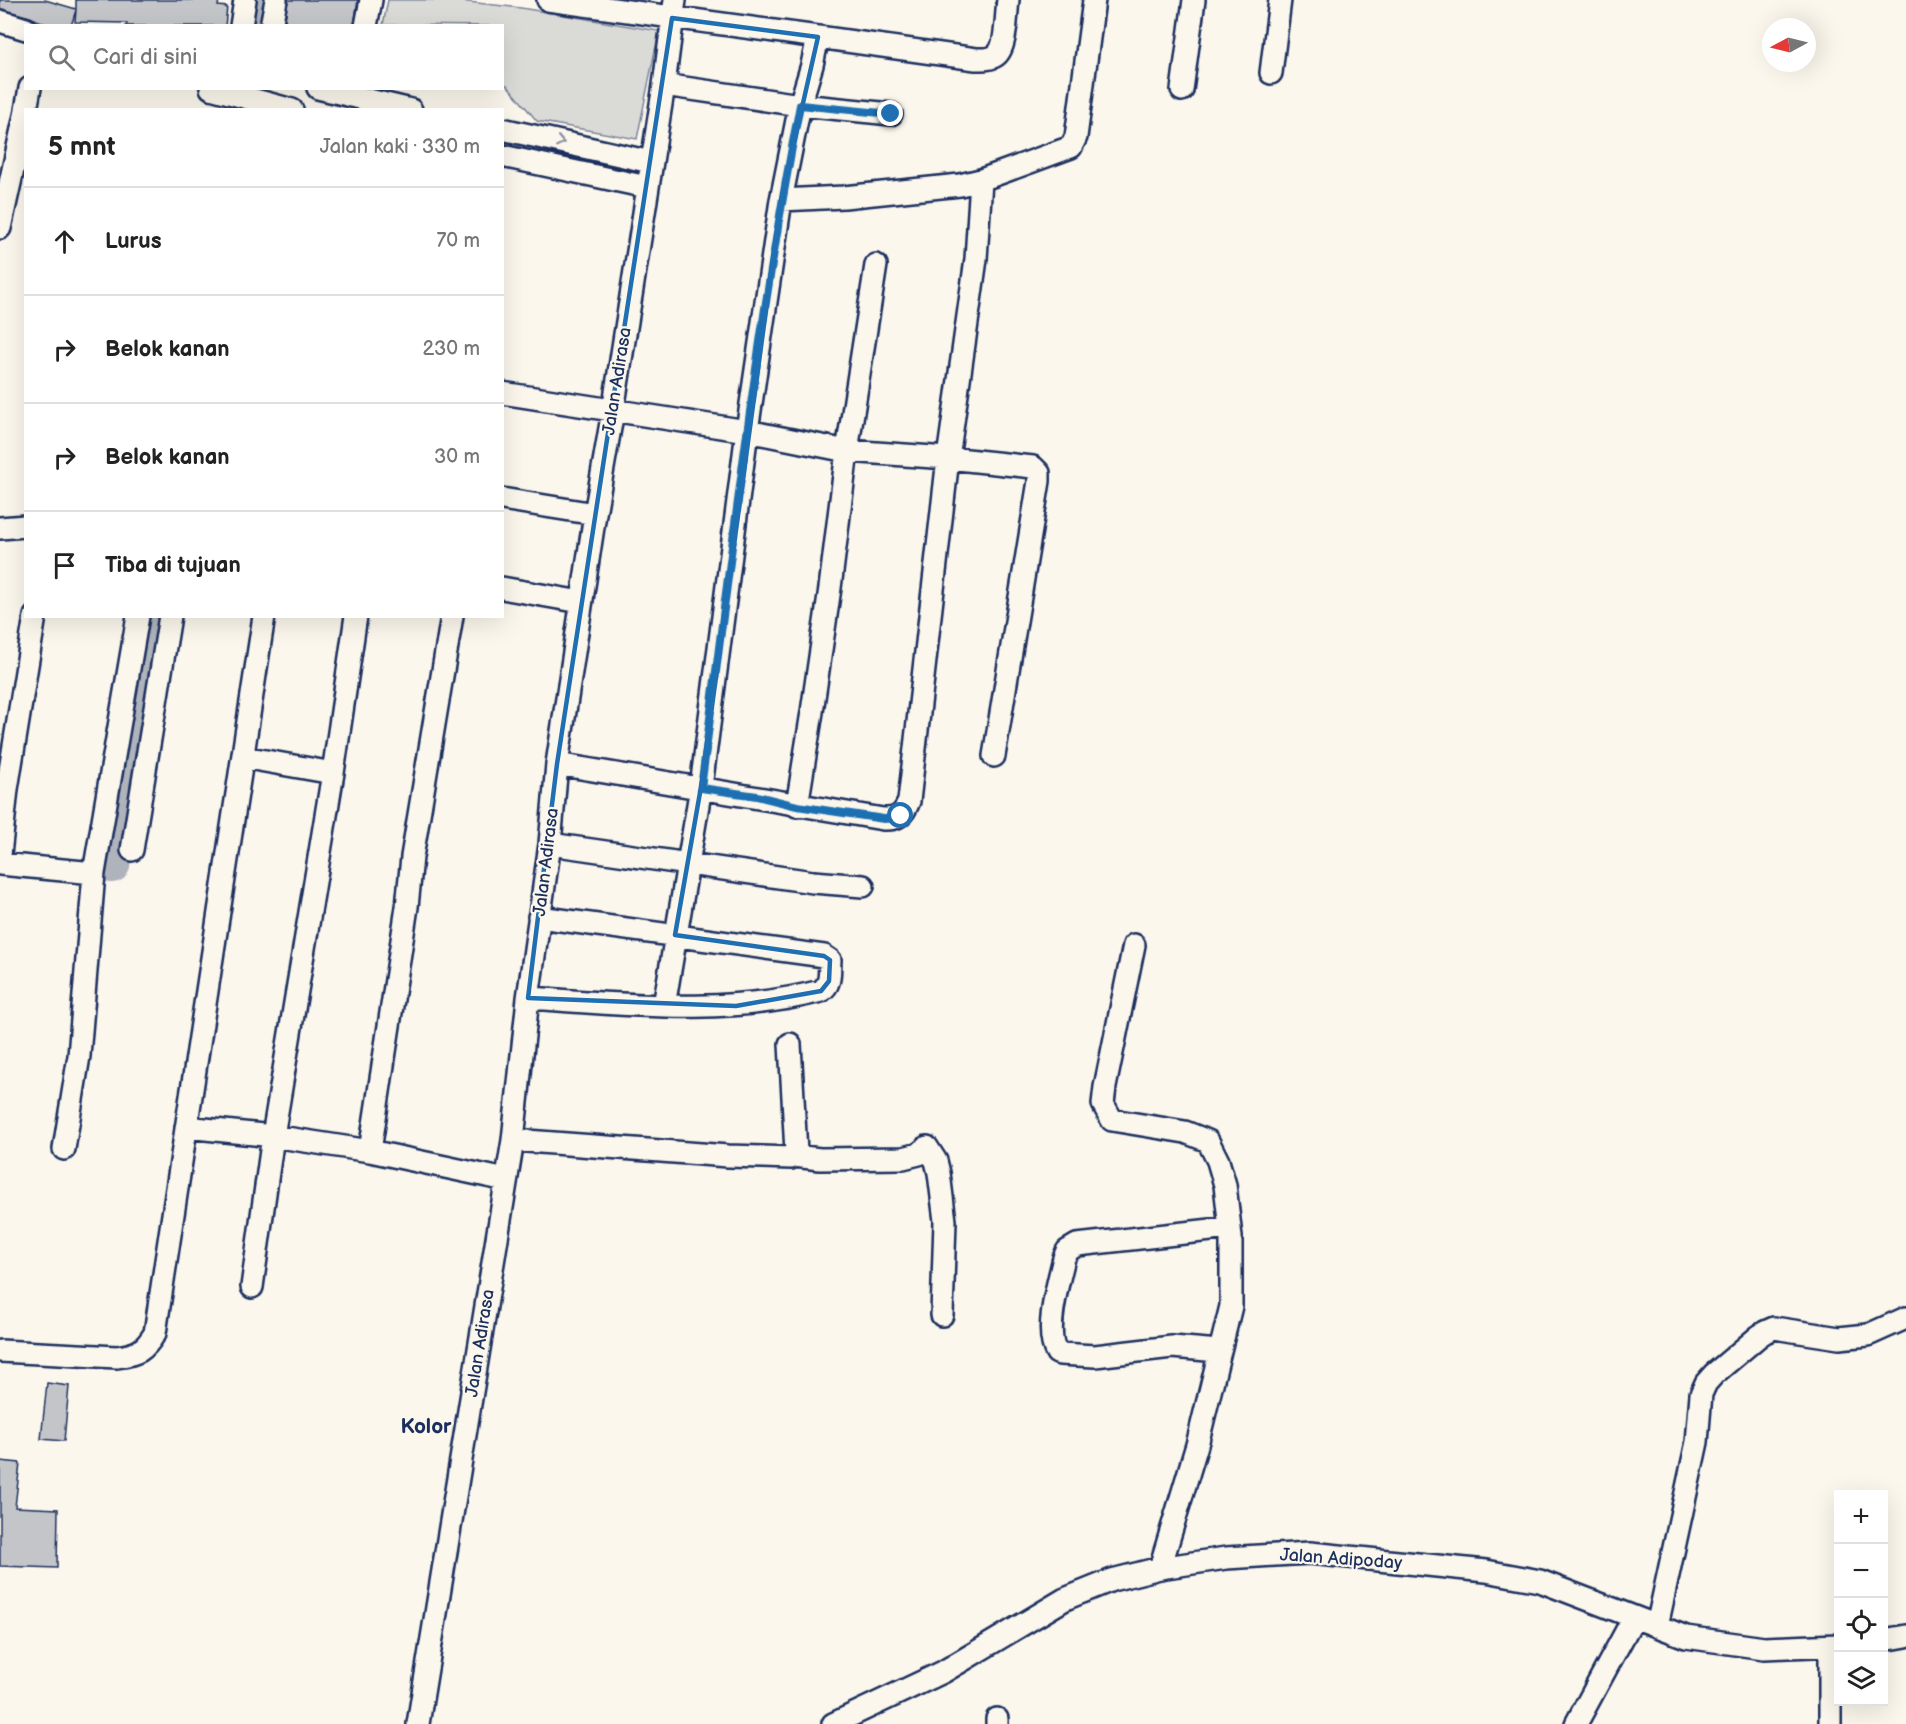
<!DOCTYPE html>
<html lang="id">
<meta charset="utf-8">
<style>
body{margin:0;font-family:"Balsamiq Sans",sans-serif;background:#f6f6f6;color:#222}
.controls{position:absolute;right:18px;bottom:18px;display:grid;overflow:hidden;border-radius:0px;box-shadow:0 6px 24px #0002}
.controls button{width:54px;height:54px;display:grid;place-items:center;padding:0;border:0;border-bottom:2px solid #e0e0e0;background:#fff;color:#222;font:30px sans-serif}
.compass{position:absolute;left:1762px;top:18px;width:54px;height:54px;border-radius:50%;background:#fff;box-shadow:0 6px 24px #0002;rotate:263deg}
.stop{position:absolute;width:18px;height:18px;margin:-14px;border:4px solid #1f6fb2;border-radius:50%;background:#fff}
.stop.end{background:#1f6fb2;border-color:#fff;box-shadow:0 2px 6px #0008}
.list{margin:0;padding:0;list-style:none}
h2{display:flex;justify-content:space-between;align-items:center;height:78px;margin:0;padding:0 24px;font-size:26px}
h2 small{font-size:20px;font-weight:400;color:#767676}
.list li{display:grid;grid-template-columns:39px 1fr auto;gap:18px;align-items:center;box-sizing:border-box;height:108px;padding:0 24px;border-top:2px solid #e0e0e0}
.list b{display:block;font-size:22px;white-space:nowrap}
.list em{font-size:20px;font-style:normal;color:#767676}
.icon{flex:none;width:33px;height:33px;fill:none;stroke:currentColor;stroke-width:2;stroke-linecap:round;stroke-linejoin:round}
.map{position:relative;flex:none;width:1906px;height:1724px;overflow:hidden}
.search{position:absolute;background:#fff;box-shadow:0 6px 24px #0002;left:24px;top:24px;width:480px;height:66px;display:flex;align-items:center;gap:15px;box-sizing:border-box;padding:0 21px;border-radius:0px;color:#767676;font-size:22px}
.panel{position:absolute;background:#fff;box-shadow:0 6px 24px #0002;left:24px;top:108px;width:480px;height:510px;border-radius:0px}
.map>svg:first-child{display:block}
.green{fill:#dadad7;stroke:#7a849a;stroke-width:1.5}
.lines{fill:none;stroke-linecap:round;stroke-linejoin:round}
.river{stroke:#afb3bb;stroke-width:36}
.building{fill:#c3c5c9;stroke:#1b2f5e;stroke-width:1.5}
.street-casing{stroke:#1b2f5e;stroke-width:26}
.street{stroke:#fbf7ec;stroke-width:21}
.oneway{stroke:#8b93a5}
.route{stroke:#1f6fb2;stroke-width:8}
.marked{fill:none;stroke:#1f6fb2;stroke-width:4.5;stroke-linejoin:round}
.labels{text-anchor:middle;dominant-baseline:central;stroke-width:4.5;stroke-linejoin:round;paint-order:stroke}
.street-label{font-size:18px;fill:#1b2f5e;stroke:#fbf7ec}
.quarter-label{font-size:21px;font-weight:bold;fill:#1b2f5e;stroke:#fbf7ec}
</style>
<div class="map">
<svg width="1906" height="1724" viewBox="0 0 1906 1724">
<rect width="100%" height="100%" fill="#fbf7ec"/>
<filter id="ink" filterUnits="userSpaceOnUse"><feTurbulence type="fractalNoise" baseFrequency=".0167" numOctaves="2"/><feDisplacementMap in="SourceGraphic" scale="12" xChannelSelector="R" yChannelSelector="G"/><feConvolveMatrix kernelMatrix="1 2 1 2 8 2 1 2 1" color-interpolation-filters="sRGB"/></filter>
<g filter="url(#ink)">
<!-- green -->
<path class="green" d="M 388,0 L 450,0 L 521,8 L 659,31 L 637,139 L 537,121 L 507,85 L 503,84 L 502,26 L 383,25 Z"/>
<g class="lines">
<!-- river -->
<path class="river" d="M 257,26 L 260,0
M 241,110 L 241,108
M 112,865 L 156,616"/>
</g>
<!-- building -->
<path class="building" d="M 0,0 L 45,0 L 76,9 L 76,0 L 219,0 L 218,6 L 227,7 L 225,26 L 126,26 L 127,23 L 75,22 L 76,10 L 71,26 L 50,26 L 30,17 L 0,9 Z
M 288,0 L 358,0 L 354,26 L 284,26 Z
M 47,1383 L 69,1386 L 64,1441 L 41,1439 Z
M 0,1461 L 20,1463 L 15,1507 L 58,1509 L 57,1568 L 0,1566 Z"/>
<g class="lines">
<defs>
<path id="street" d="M 548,0 L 818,37 L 812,65 L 800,105 L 781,200 L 747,431 L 701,787 L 664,1006
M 0,21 L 26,29
M 241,26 L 245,0
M 271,26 L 276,0
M 366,26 L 371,0
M 818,37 L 976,59 C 982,59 989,60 995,56 C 1007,49 1006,13 1008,0
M 1271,73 L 1280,0
M 664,85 L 800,105 L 891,114
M 211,88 L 292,110
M 318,88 L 411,110
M 1182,90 L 1194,0
M 26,110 L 30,88
M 502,129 L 651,162
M 502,156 L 647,187
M 781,200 L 844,197 L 960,185 L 981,180 L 1071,147 L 1076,137 L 1094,0
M 0,228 L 26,111
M 502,393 L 747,431 L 847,451 L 948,458 L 1033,467 L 1039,473 L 1039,481 L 994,756
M 502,499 L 595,514
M 0,528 L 26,526
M 502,588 L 581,602
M 243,757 L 333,773
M 557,764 L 883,819 C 898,820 904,814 909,801 L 948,458 L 976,259 L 981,180
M 797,806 L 812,712 L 830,588 L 847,451 L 876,265
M 550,844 L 813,882 L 863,886
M 132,850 L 170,616
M 0,855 L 7,789 L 35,616
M 0,864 L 94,873
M 1134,945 L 1105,1087 L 1103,1104 L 1112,1120 L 1185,1132 L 1208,1141 L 1218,1161 L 1225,1185 L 1231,1237 L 1231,1306 L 1197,1445 L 1160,1568
M 528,998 C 625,1004 726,1016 821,991 C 832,984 829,972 830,960 L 824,956 L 539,917
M 186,1127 L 273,1136 L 370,1151 L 506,1180
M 513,1140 L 728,1156 L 791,1158 L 796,1152 L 790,1044
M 64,1149 L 79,1056 L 94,873 L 138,616
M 370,1151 L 407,907 L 412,857 L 452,616
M 794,1156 L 820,1159 L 903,1158 L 919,1154 L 927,1147 L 936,1161 L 939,1173 L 945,1221 L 942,1315
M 252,1287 L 273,1136 L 333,773 L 356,616
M 0,1351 L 117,1357 C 138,1354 144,1351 155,1333 L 264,616
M 1219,1351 L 1172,1347 L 1095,1356 L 1060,1354 L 1057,1353 C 1043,1333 1059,1280 1064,1258 L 1067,1251 L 1077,1245 L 1229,1228
M 1657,1626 L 1697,1442 L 1701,1394 L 1706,1383 L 1714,1374 L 1759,1336 L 1765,1332 L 1774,1328 L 1839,1338 L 1868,1335 L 1906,1318
M 1884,1640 L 1906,1636
M 1830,1646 L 1830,1724
M 997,1719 L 997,1724
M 418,1724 L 513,1140 L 528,998 L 550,844 L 557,764 L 595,514 L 613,411 L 664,85 L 675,0
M 833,1724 L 943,1672 L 1065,1599 L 1112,1580 L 1160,1568 L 1226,1558 L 1310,1553 L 1486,1571 L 1540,1581 L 1686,1637 L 1764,1648 L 1838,1645
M 1576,1724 L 1634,1617"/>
</defs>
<!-- street casing -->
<use href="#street" class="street-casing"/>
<!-- street -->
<use href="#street" class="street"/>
</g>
<!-- one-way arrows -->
<defs><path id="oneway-chevron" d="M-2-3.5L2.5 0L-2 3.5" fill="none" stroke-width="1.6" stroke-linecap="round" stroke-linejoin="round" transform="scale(1.5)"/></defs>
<use class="oneway" href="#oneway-chevron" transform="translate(560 142) rotate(12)"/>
</g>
<g class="lines" filter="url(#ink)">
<!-- route -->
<path class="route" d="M 891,114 L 800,105 C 756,331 731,560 701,788 L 757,796 L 797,806 L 884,819 L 896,818 L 901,816"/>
</g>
<!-- marked area -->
<path class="marked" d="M 672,18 L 818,37 L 781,200 L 701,787 L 675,935 L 824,956 L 830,960 L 829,981 L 821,991 L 736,1006 L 528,998 L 557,764 Z"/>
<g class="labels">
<!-- street labels -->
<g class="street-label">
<text transform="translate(617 381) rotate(-81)">Jalan Adirasa</text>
<text transform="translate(546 862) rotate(-83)">Jalan Adirasa</text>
<text transform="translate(480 1343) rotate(-81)">Jalan Adirasa</text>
<text transform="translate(1341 1559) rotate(4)">Jalan Adipoday</text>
</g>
<!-- quarter labels -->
<g class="quarter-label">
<text x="426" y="1426">Kolor</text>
</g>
</g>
</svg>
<div class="controls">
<button>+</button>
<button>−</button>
<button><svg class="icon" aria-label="locate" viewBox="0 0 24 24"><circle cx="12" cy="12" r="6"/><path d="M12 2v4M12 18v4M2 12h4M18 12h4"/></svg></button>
<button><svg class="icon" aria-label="layers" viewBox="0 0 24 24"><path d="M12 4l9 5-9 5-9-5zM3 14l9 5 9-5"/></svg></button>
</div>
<svg class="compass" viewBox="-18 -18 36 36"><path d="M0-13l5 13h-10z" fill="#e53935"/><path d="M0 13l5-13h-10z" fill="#767676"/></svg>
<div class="stop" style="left:901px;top:816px"></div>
<div class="stop end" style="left:891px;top:114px"></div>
<div class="search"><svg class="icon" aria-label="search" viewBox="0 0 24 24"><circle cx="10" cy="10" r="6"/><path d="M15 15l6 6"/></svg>Cari di sini</div>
<section class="panel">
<h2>5 mnt<small>Jalan kaki · 330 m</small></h2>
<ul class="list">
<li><svg class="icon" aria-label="ahead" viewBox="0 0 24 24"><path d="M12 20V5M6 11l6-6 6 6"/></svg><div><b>Lurus</b></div><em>70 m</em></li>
<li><svg class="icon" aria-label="right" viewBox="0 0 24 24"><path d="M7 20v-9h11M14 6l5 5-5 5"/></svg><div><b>Belok kanan</b></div><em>230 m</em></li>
<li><svg class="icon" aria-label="right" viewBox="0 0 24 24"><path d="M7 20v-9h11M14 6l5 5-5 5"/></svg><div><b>Belok kanan</b></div><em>30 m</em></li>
<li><svg class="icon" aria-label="arrive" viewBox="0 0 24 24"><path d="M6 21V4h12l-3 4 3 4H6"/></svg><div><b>Tiba di tujuan</b></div></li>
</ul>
</section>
</div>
